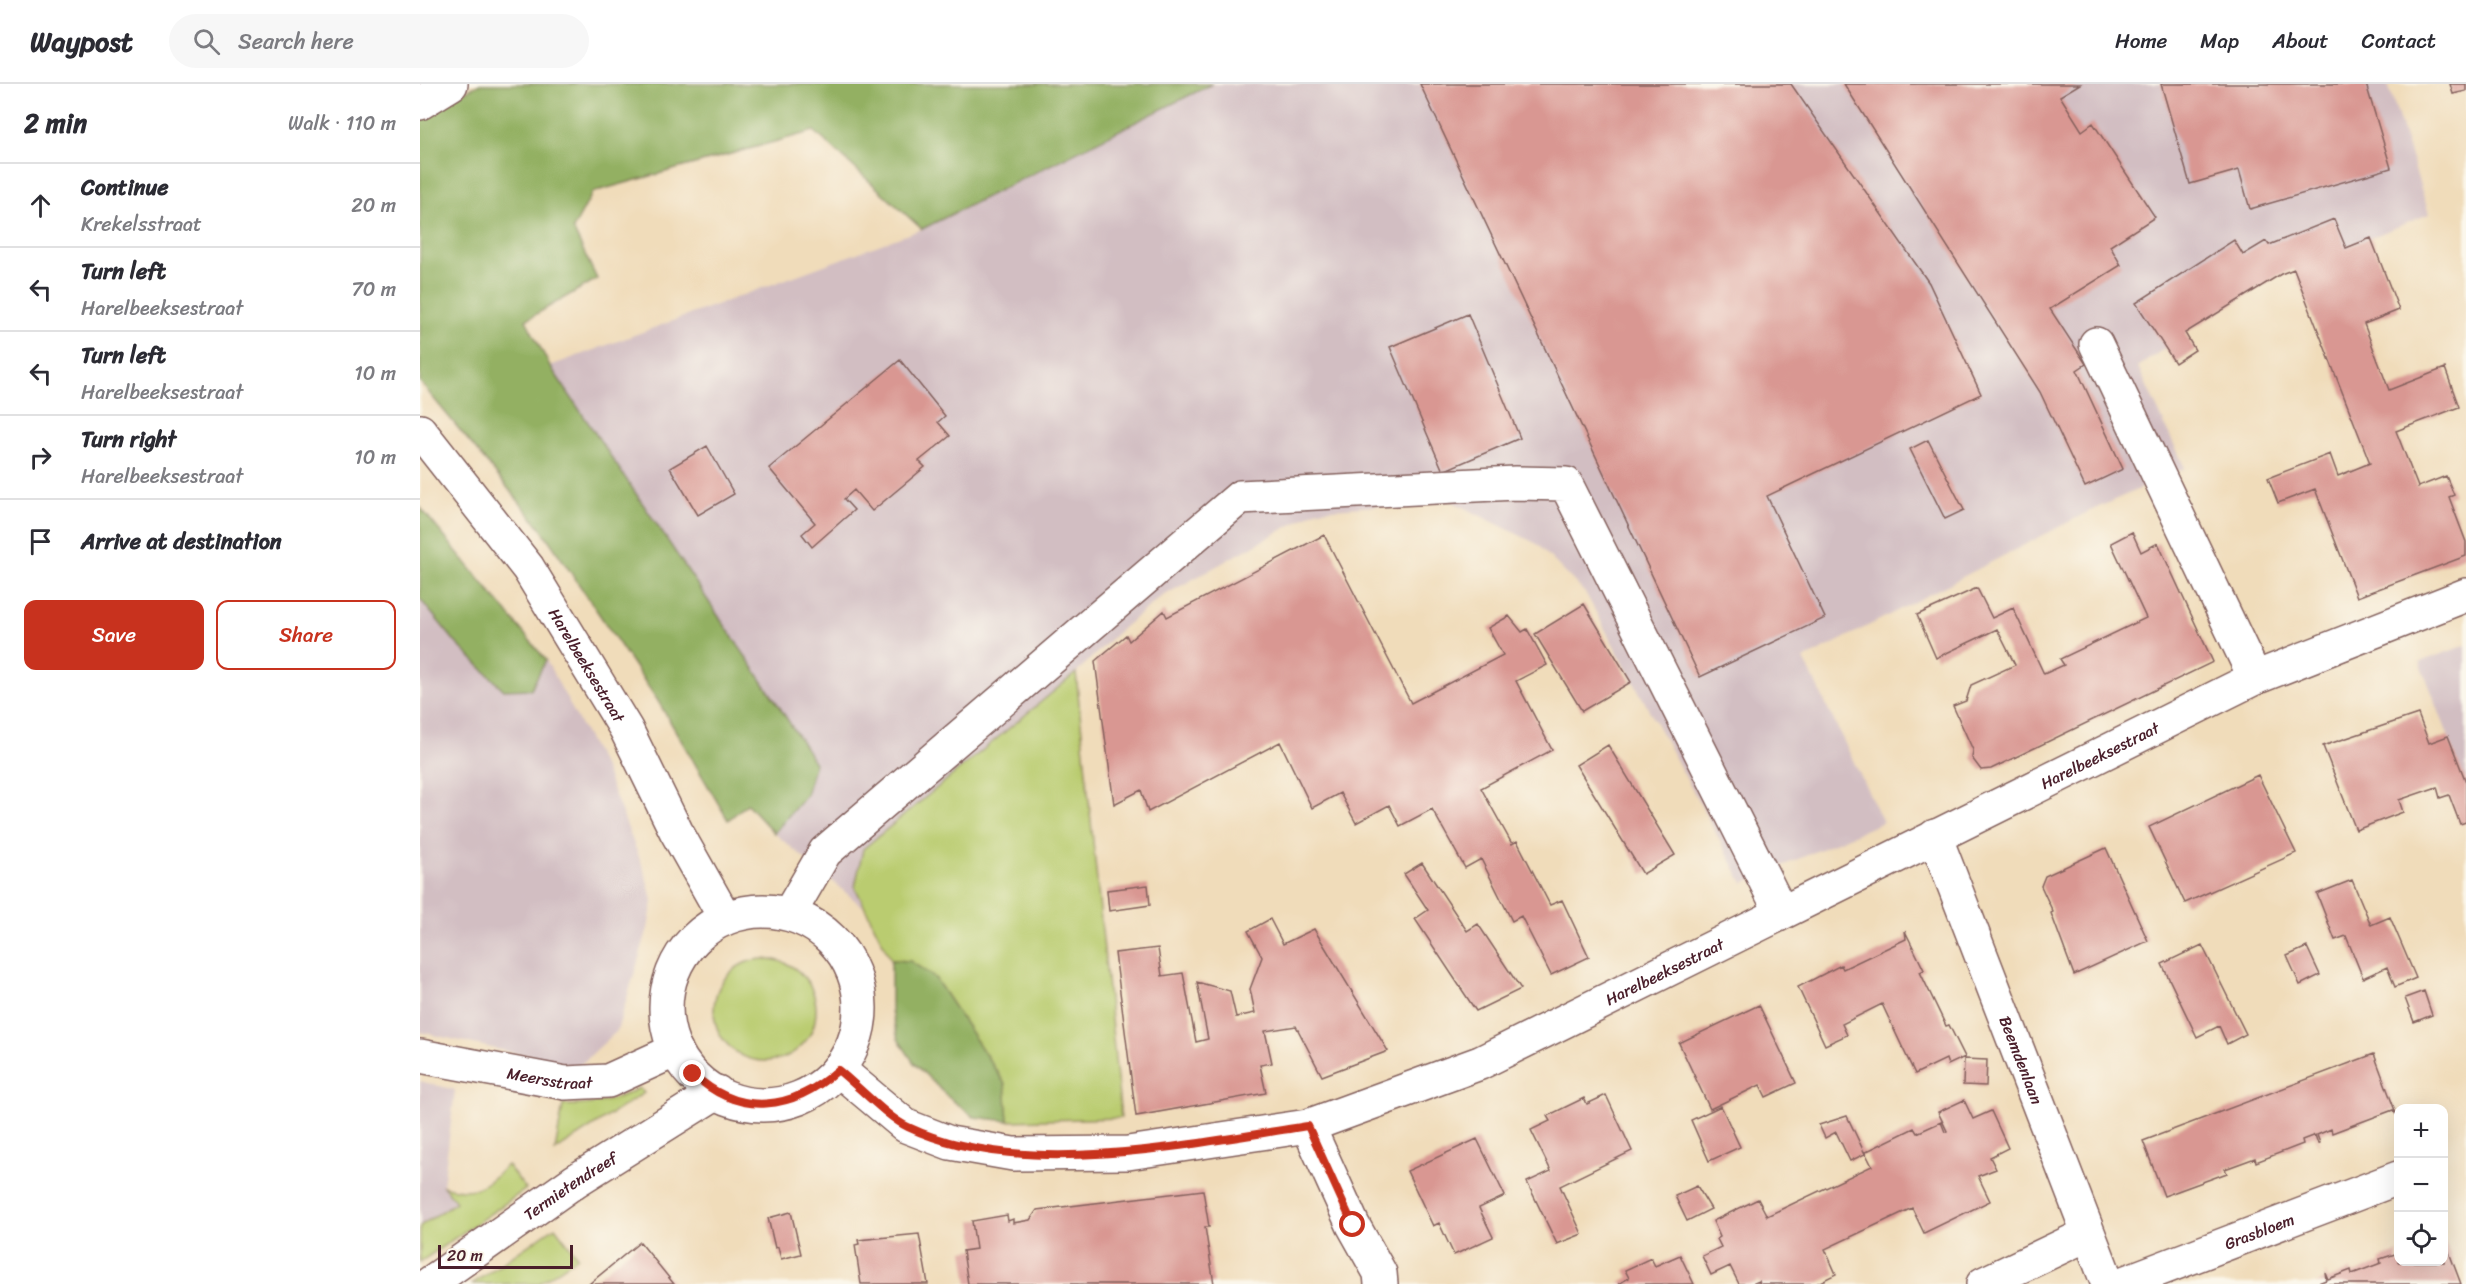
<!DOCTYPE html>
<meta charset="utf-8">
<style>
body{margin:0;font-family:Sriracha,sans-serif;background:#f7f7f7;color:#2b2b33}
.controls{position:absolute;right:18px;bottom:18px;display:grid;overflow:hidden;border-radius:12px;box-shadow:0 6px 24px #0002}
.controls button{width:54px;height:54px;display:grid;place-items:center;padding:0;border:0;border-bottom:2px solid #e1e1e2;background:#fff;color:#2b2b33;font:30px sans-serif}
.scale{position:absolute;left:18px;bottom:15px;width:135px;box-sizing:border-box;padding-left:6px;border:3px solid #4a1f2b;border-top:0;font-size:16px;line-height:21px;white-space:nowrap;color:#4a1f2b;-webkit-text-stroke:4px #fbf7ec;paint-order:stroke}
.stop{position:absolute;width:18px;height:18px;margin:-14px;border:4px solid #c8321e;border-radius:50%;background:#fff}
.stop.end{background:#c8321e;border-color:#fff;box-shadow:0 2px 6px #0008}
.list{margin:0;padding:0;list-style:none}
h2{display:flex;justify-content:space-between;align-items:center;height:78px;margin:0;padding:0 24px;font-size:26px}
h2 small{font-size:20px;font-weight:400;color:#7c7c81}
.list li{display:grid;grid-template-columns:39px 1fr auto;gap:18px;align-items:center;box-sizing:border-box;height:84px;padding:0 24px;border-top:2px solid #e1e1e2}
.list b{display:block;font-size:22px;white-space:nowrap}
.list p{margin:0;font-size:20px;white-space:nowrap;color:#7c7c81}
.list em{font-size:20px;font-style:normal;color:#7c7c81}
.actions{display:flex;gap:12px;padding:18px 24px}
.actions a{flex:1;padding:14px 0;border:2px solid #c8321e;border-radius:12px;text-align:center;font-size:21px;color:#c8321e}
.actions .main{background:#c8321e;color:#fff}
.icon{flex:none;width:33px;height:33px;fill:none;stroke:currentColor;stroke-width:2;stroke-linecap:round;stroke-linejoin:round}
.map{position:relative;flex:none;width:2046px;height:1200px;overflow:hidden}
header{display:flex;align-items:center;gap:36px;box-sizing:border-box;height:84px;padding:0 30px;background:#fff;border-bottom:2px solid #e1e1e2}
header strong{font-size:28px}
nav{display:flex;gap:33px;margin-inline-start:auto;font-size:21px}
.search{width:420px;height:54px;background:#f7f7f7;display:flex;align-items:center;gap:15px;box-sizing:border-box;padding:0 21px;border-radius:33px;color:#7c7c81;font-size:22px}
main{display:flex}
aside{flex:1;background:#fff}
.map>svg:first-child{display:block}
.industrial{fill:#d2bec2}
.green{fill:#bacc70;stroke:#82764e;stroke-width:1.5}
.forest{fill:#93b062;stroke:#6e6846;stroke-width:1.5}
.building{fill:#d99792}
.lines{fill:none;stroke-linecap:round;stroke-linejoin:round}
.minor-casing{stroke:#84615d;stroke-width:36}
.minor{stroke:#fff;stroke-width:33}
.route{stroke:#c8321e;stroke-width:8}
.labels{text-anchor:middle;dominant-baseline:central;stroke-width:4.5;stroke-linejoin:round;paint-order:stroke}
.street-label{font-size:16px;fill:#4a1f2b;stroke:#fbf7ec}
</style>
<header>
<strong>Waypost</strong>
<div class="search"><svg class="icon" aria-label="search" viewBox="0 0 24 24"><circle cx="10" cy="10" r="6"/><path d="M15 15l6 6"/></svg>Search here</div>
<nav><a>Home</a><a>Map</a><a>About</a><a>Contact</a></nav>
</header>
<main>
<aside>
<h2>2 min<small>Walk · 110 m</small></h2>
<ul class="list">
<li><svg class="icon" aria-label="ahead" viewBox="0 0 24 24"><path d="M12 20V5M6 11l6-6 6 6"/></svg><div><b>Continue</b><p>Krekelsstraat</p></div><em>20 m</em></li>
<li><svg class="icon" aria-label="left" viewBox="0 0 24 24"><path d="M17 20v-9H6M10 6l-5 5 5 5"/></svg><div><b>Turn left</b><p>Harelbeeksestraat</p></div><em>70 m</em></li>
<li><svg class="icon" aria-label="left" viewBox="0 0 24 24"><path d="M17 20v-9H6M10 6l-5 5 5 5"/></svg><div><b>Turn left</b><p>Harelbeeksestraat</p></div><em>10 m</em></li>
<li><svg class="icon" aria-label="right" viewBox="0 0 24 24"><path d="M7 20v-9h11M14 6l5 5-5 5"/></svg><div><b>Turn right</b><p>Harelbeeksestraat</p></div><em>10 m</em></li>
<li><svg class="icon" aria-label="arrive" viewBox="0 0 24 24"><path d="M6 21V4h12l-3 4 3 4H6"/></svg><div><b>Arrive at destination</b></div></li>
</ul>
<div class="actions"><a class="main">Save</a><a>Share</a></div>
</aside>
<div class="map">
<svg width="2046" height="1200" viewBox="0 0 2046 1200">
<rect width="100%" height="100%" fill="#fbf7ec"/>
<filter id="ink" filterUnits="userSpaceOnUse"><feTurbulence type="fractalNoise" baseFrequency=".0167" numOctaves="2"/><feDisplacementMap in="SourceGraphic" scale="12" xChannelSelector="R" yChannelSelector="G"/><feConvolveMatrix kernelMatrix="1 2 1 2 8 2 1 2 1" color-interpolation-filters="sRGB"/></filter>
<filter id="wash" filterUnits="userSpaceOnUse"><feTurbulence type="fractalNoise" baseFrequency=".008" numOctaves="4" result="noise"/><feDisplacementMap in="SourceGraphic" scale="24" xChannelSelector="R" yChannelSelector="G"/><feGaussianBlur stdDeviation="1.35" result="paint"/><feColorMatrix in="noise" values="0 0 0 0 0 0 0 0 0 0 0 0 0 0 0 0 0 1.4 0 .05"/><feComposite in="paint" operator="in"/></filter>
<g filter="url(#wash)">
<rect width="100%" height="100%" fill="#f0dcba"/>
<!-- industrial -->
<path class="industrial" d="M 792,0 L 1968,0 L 2009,130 L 1861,190 L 1765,249 L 1775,266 L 1755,279 L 1745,264 L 1718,283 L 1765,384 L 1668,428 L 1384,575 L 1463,738 L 1323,799 L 1166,510 L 1117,460 L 1031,417 L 898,426 L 741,513 L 699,547 L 656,589 L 443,765 L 435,803 L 443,823 L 354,749 L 386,711 L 395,679 L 357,619 L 130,282 L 502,145 Z
M 0,515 L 37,560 L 111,605 L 126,576 L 185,686 L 223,783 L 233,817 L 228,844 L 197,947 L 158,983 L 0,948 Z
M 2046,561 L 2046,698 L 2000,578 Z
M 0,997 L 35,1006 L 23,1102 L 36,1118 L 0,1142 Z"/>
<!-- green -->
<path class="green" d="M 656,589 L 701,1034 L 588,1037 L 585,1000 L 515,894 L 490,877 L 471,876 L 435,803 L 443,765 Z
M294 926a51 51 0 1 1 102 0a51 51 0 1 1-102 0Z
M 219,1004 L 224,1009 L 135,1067 L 143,1021 C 172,1022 194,1017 219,1004 Z
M 87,1081 L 106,1105 L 0,1178 L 0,1142 L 36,1118 L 23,1102 C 56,1112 63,1103 87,1081 Z
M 135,1143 L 158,1173 L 118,1200 L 52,1200 Z"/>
<!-- forest -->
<path class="forest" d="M 60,0 L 792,0 L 502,145 L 394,47 L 173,108 L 153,145 L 177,195 L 106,236 L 130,282 L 357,619 L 395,679 L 386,711 L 354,749 L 327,720 L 308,736 L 238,617 L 120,443 L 0,298 L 0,30 Z
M 0,423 L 126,576 L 111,605 L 84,606 L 37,560 L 0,515 Z
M 471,876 L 490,877 L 515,894 L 585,1000 L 588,1037 L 554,1033 L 528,1013 L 494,979 L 478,955 L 471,927 Z"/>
<g id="blocks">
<!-- building -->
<path class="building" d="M 1000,0 L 1371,0 L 1509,199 L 1561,310 L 1347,412 L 1405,534 L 1280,593 Z
M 1424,0 L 1660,0 L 1640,12 L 1662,47 L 1673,39 L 1735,133 L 1690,162 L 1701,181 L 1630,225 L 1666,280 L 1657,286 L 1703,385 L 1665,403 L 1620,308 Z
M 1741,0 L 1946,0 L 1971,84 L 1830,125 L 1819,86 L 1770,100 Z
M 2030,0 L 2046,0 L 2046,7 L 2033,10 Z
M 1914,135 L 1926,164 L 1951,154 L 1979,226 L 1944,240 L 1969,306 L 2025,284 L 2039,323 L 1976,347 L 1998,403 L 2026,392 L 2034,411 L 2029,413 L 2046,458 L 2046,472 L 1937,513 L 1895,405 L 1858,419 L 1848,394 L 1910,370 L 1918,392 L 1950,379 L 1874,185 L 1861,190 L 1765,249 L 1775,266 L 1755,279 L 1716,219 L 1814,156 L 1823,171 L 1846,157 L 1849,161 Z
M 1048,230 L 1100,354 L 1023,387 L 970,263 Z
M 480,276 L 525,332 L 518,338 L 530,352 L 499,377 L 505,383 L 452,427 L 434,406 L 424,415 L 434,426 L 392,463 L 382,450 L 395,439 L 349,384 Z
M 1508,356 L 1544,426 L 1525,435 L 1490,365 Z
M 287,362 L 314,410 L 278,431 L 250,384 Z
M 1712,448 L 1721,468 L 1738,459 L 1793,578 L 1571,685 L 1561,686 L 1552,674 L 1553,666 L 1533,622 L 1546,617 L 1551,601 L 1595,581 L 1577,545 L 1516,574 L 1497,531 L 1557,504 L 1572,534 L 1593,524 L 1624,590 L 1644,581 L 1640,575 L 1726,534 L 1691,459 Z
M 904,451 L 991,619 L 1083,571 L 1068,544 L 1089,532 L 1102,548 L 1107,545 L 1127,581 L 1096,597 L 1132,666 L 1061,704 L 1092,760 L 1097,757 L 1130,821 L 1142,816 L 1169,873 L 1131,891 L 1101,832 L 1092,837 L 1061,775 L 1045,784 L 1012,725 L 980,742 L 969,721 L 936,739 L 920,709 L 892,724 L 860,658 L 728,728 L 721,706 L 694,720 L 675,577 L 706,551 L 709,557 L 744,527 L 747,533 Z
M 1164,520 L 1211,598 L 1162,627 L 1115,550 Z
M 1998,630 L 2009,659 L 2028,652 L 2046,698 L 2046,738 L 2040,740 L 2029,711 L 2020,714 L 2017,703 L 1979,716 L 1983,728 L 1936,746 L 1903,662 Z
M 1188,661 L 1255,771 L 1223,790 L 1156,681 Z
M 1838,691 L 1876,769 L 1765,819 L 1729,743 Z
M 1686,764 L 1728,857 L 1654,891 L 1631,829 L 1633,828 L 1621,802 L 1625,792 Z
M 1002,779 L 1047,847 L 1058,840 L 1101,905 L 1056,927 L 995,835 L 1008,826 L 984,790 Z
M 1932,796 L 1951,841 L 1970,833 L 1996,894 L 1975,903 L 1967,883 L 1943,894 L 1926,852 L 1915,856 L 1897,810 Z
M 728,801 L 730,821 L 689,827 L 687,806 Z
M 850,835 L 863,860 L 894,845 L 968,967 L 902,992 L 876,942 L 845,947 L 852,979 L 840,981 L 846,1009 L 716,1032 L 695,869 L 738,864 L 742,892 L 763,889 L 776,958 L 788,955 L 777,898 L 810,907 L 816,933 L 835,929 L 830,905 L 842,873 L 828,847 Z
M 1485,847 L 1504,886 L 1500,888 L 1526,942 L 1529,941 L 1545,973 L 1528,981 L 1526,975 L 1495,990 L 1462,920 L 1422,940 L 1427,951 L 1405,961 L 1378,903 L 1421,881 L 1423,885 L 1486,855 Z
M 1782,861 L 1826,950 L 1807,960 L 1799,942 L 1777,953 L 1742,880 Z
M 1887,863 L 1900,891 L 1880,901 L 1867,872 Z
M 2004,907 L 2012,931 L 1994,938 L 1985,914 Z
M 1339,921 L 1376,999 L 1346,1013 L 1340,1001 L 1290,1025 L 1259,959 Z
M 1954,970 L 1977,1032 L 1973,1026 L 1912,1049 L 1911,1045 L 1897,1051 L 1900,1059 L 1898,1060 L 1895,1051 L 1882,1056 L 1883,1060 L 1836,1078 L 1835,1074 L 1805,1085 L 1807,1089 L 1744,1112 L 1723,1057 Z
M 1544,975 L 1567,976 L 1566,1002 L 1543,1001 Z
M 1186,1011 L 1212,1067 L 1140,1102 L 1162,1150 L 1137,1160 L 1107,1098 L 1131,1087 L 1111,1046 L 1130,1037 L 1127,1032 L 1164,1014 L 1167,1020 Z
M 1544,1016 L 1553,1035 L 1571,1027 L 1588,1064 L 1570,1073 L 1576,1085 L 1558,1092 L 1570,1117 L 1504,1149 L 1492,1124 L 1405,1165 L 1416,1190 L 1396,1200 L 1340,1200 L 1339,1197 L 1332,1200 L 1319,1200 L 1310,1182 L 1291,1191 L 1282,1172 L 1301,1163 L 1297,1155 L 1300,1153 L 1293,1137 L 1338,1115 L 1347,1132 L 1452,1082 L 1445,1068 L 1494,1044 L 1497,1049 L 1521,1038 L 1525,1048 L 1527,1047 L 1518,1028 Z
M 1301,1022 L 1320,1063 L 1289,1077 L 1271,1036 Z
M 1427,1032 L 1445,1070 L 1430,1077 L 1416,1048 L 1405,1054 L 1399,1041 Z
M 1057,1055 L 1085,1112 L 1059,1124 L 1073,1153 L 1034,1171 L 1019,1139 L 1013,1142 L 987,1087 Z
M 1277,1102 L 1291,1125 L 1267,1137 L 1255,1112 Z
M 783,1106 L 789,1143 L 785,1143 L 794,1200 L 548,1200 L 543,1167 L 556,1165 L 552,1137 L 587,1131 L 588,1137 L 593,1135 L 593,1139 L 610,1136 L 617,1126 Z
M 371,1128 L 381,1170 L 361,1175 L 358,1163 L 355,1164 L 348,1134 Z
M 499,1150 L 508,1200 L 441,1200 L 435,1161 L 439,1160 L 438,1156 Z
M 2024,1155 L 2041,1200 L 1896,1200 L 1906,1196 L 1905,1188 L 1908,1195 L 1931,1186 L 1932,1190 L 1961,1179 L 1960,1175 L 1978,1169 L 1978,1178 L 2024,1178 Z
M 220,1158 L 254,1200 L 169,1200 Z
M 1260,1171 L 1274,1200 L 1198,1200 L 1209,1194 L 1205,1186 L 1231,1174 L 1235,1182 Z"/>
</g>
</g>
<g filter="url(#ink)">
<use href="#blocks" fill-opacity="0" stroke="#84615d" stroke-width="1.5"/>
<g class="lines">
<defs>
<g id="minor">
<path d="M 0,19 L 31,0"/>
<path d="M 1676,260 L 1835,594"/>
<path id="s1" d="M 0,347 L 108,484 L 206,645 L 256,747 L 305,834"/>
<path id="s2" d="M 1515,752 L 1688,1200"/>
<circle cx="343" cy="924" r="97"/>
<path d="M 369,830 L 405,768 L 820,413 L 1095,399 L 1146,400 L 1361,828"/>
<path id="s3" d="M 0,972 L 145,999 L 188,997 L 256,966"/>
<path id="s4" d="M 418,985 L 486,1042 L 530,1059 L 593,1070 L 708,1069 L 888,1042 L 1060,979 L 1835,594 L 2046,511"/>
<path d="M 888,1042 L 933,1141 L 960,1189 L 961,1200"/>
<path id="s5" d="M 9,1200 L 155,1097 L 297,1008"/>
<path d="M 1563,1200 L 1666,1151"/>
<path id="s6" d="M 1701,1200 L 1978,1094"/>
</g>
</defs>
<!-- minor casing -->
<use href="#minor" class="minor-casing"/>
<!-- minor -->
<use href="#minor" class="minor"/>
</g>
</g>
<g class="lines" filter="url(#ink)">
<!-- route -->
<path class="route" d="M 273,990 C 320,1034 373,1026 418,986 C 437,1001 468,1034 488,1043 C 602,1097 768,1060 888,1042 L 933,1141"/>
</g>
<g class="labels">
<!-- street labels -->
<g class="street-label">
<text stroke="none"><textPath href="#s1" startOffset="288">Harelbeeksestraat</textPath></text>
<text stroke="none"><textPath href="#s4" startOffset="1372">Harelbeeksestraat</textPath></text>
<text stroke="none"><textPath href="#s4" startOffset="886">Harelbeeksestraat</textPath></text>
<text stroke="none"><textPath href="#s2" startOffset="240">Beemdenlaan</textPath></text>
<text stroke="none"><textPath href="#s3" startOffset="132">Meersstraat</textPath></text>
<text stroke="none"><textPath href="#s5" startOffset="172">Termietendreef</textPath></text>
<text stroke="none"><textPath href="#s6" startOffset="148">Grasbloem</textPath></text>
</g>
</g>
</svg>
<div class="controls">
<button>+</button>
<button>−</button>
<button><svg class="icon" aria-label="locate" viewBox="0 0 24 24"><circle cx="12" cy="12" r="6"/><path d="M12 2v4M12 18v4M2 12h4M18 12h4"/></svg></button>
</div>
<div class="scale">20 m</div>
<div class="stop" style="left:933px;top:1141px"></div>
<div class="stop end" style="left:273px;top:990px"></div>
</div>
</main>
